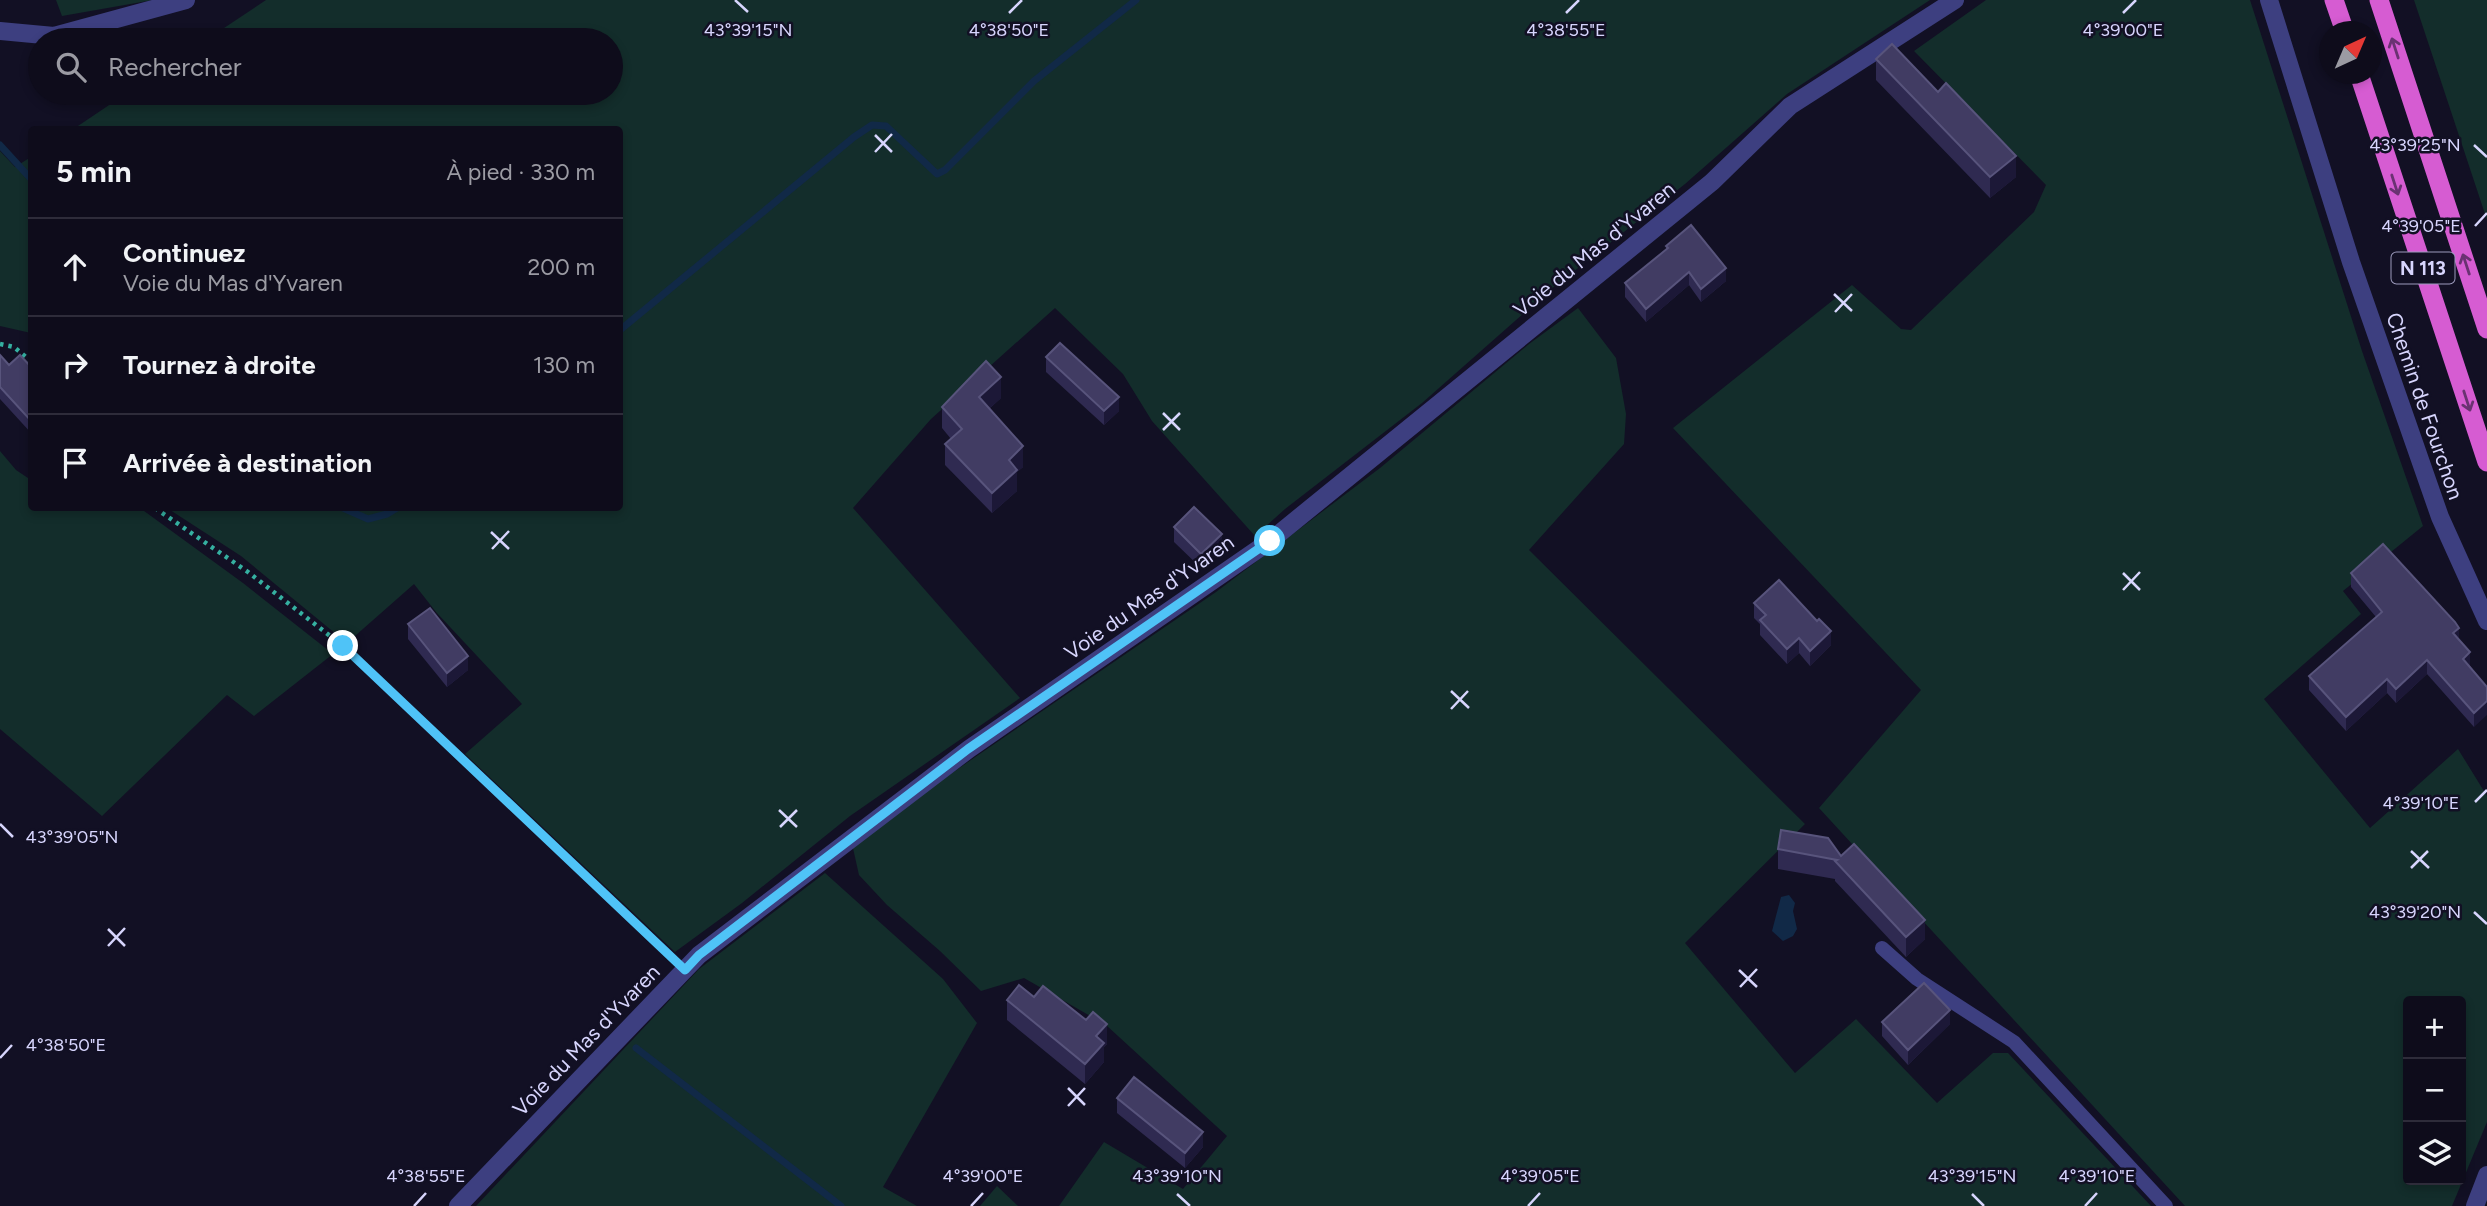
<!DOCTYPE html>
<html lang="fr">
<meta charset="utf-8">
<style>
body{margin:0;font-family:Figtree,sans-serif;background:#1c1a28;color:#f1f3f6}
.controls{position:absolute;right:21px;bottom:21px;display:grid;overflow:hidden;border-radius:7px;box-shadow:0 4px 10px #0003}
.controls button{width:63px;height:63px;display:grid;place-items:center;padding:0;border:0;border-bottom:2px solid #2e2c3a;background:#0e0c1b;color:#f1f3f6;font:35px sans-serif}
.compass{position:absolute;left:2319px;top:21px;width:63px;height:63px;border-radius:50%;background:#0e0c1b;box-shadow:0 4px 10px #0003;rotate:44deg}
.stop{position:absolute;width:21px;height:21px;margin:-16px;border:5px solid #4fc3f7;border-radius:50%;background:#fff}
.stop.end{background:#4fc3f7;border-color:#fff;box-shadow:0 2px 7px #0008}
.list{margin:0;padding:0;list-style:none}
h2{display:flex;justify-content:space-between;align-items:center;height:91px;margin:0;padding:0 28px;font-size:30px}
h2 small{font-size:23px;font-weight:400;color:#9b9ba3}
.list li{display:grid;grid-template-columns:46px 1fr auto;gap:21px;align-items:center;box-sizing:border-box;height:98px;padding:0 28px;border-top:2px solid #2e2c3a}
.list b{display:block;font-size:26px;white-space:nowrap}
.list p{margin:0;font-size:23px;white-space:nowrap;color:#9b9ba3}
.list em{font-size:23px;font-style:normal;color:#9b9ba3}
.icon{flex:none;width:38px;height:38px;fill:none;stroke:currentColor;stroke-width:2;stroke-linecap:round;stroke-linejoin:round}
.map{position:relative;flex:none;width:2487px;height:1206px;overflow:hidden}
.search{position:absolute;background:#0e0c1b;box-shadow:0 4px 10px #0003;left:28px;top:28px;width:595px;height:77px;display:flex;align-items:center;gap:18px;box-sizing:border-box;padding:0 24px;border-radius:38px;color:#9b9ba3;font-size:26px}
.panel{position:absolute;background:#0e0c1b;box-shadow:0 4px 10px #0003;left:28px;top:126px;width:595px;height:385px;border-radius:7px}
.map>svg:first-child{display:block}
.green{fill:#132d2b;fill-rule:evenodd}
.water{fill:#112947}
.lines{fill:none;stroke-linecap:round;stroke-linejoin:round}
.stream{stroke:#112947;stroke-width:7}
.path{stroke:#35b0a1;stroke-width:4.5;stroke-dasharray:3.5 5;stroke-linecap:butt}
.service{stroke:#3d3f80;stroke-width:14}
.minor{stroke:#3d3f80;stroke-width:18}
.trunk{stroke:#d65cd2;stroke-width:19}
.wall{fill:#2f2a51}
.shaded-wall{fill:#1c1837}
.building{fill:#413c63;stroke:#58547c;stroke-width:2}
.oneway{stroke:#6a3272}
.route{stroke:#4fc3f7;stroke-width:9}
.ticks{fill:none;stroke:#d7d5fd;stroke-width:2.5}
.labels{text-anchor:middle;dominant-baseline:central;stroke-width:5;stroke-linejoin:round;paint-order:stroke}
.shield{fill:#121024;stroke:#9c9abc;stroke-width:2}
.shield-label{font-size:19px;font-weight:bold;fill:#d7d5fd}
.street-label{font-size:21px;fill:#d7d5fd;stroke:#121024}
.ticks-label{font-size:18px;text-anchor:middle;fill:#d7d5fd;stroke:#121024;stroke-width:5;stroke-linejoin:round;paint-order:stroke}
</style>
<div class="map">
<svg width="2487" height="1206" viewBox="0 0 2487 1206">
<rect width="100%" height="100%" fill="#121024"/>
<!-- green -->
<path class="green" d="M 56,0 L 153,0 L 62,16 Z
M 266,0 L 1930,0 L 1787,94 L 1685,184 L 1550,290 L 1422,403 L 1285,509 L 1255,536 L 1152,421 L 1123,374 L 1055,308 L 931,419 L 853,508 L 1020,698 L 850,816 L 742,903 L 675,952 L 465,754 L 522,704 L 436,612 L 414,584 L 347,643 L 241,556 L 167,508 L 620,508 L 620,130 L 72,130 L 127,93 L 611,93 L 611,40 L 206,40 Z
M 1986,0 L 2250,0 L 2362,351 L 2423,526 L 2343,591 L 2361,614 L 2264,699 L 2370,828 L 2458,749 L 2487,796 L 2487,1122 L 2452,1206 L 2185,1206 L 1819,808 L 1921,690 L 1673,428 L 1852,285 L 1901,329 L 1911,330 L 2034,212 L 2046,185 L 1914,51 ZM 2408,1001 L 2461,1001 L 2461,1180 L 2408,1180 Z
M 2414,0 L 2487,0 L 2487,220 Z
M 0,151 L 15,167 L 31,157 L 31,333 L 0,326 Z
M 1578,308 L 1616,358 L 1626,414 L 1624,444 L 1529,550 L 1805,824 L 1685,943 L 1795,1073 L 1856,1019 L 1937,1103 L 1993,1053 L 2008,1053 L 2151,1206 L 1059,1206 L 1104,1142 L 1183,1189 L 1227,1136 L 1106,1025 L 1024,978 L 981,991 L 940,951 L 887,905 L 859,875 L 853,848 L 917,797 L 1216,592 L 1380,468 L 1529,344 Z
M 0,451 L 16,470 L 31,480 L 32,508 L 140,508 L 243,583 L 333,654 L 254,716 L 227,695 L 102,816 L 0,729 Z
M 825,873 L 943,979 L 977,1023 L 883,1187 L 917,1206 L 476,1206 L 699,969 Z
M 997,1186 L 1018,1206 L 980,1206 Z"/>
<!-- water -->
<path class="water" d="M 1789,895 L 1795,903 L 1793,911 L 1797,929 L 1793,936 L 1783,941 L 1772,931 L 1781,897 Z"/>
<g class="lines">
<!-- stream -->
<path class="stream" d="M 0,145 L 32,180
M 620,330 L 854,137 L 872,125 L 886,126 L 937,174 L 945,170 L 1034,81 L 1136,0
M 343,508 L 368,519 L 387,514 L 397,508
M 636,1048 L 841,1206"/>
<!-- path -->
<path class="path" d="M 0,344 L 14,347 L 32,362
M 155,508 L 248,572 L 343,646 L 671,956"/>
<!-- service -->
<path class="service" d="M 1882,948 L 1917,979 L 2014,1042 L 2166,1206"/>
<!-- minor -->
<path class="minor" d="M 2269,0 L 2351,262 L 2440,517 L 2487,621
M 0,31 L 54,36 L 186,0
M 458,1206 L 699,955 L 969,749 L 1270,541 L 1712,182 L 1790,106 L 1955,0
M 2475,1206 L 2487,1175"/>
<!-- trunk -->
<path class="trunk" d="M 2334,0 L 2345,32
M 2379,0 L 2487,329
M 2359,74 L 2487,462"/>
</g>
<!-- wall -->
<path class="wall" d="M 1876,59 L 2016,177 L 1990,198 L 1876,80 Z
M 1666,246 L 1726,281 L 1701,302 L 1689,285 L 1646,322 L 1625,297 L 1625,283 L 1666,250 Z
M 0,355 L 9,365 L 32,368 L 32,434 L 0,399 Z
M 1046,357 L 1119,411 L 1104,425 L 1046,372 Z
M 1001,398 L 989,409 L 1023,467 L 1017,472 L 1017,491 L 992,513 L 945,465 L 945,444 L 951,439 L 942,428 L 942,407 Z
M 1174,527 L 1222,549 L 1201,568 L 1174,542 Z
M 2351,573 L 2459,640 L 2470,666 L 2487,687 L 2474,727 L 2427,674 L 2396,703 L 2387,693 L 2346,731 L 2309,690 L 2309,676 L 2376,617 L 2351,587 Z
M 1754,603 L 1831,645 L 1810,666 L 1799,653 L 1787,664 L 1760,635 L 1760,624 L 1754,618 Z
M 408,624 L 468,670 L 447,687 L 408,639 Z
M 1778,849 L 1841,856 L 1925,939 L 1906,957 L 1835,881 L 1835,879 L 1778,869 Z
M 1034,997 L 1107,1044 L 1104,1047 L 1104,1062 L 1085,1084 L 1007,1020 L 1007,1000 Z
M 1882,1022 L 1950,1024 L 1908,1065 L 1882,1036 Z
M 1117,1098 L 1203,1147 L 1185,1168 L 1117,1113 Z"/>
<!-- shaded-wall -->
<path class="shaded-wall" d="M 2016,156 L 2016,177 L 1990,198 L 1990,177 Z
M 1726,268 L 1726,281 L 1701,302 L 1701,289 Z
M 1689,272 L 1689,285 L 1646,322 L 1646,309 Z
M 1001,377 L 1001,398 L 979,418 L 979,397 Z
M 1119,397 L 1119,411 L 1104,425 L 1104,411 Z
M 1023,446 L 1023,467 L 1017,472 L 1017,491 L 992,513 L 992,493 L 1009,460 Z
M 1222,534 L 1222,549 L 1201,568 L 1201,554 Z
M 2459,628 L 2459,642 L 2453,633 Z
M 1831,631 L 1831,645 L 1810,666 L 1810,651 Z
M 1799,638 L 1799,653 L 1787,664 L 1787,649 Z
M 2470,652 L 2470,666 L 2463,659 Z
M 468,656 L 468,670 L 447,687 L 447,673 Z
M 2427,660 L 2427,674 L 2396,703 L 2396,689 Z
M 2387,679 L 2387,693 L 2346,731 L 2346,717 Z
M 2487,701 L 2487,715 L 2474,727 L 2474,713 Z
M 1925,920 L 1925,939 L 1906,957 L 1906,937 Z
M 1950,1010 L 1950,1024 L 1908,1065 L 1908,1050 Z
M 1107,1024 L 1107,1044 L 1104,1047 L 1104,1062 L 1085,1084 L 1085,1064 L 1096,1036 Z
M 1203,1132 L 1203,1147 L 1185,1168 L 1185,1153 Z"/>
<!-- building -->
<path class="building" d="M 1892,44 L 1938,92 L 1946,83 L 2016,156 L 1990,177 L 1876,59 Z
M 1691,225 L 1726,268 L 1701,289 L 1689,272 L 1646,309 L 1625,283 L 1668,248 L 1666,246 Z
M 1060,343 L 1119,397 L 1104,411 L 1046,357 Z
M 0,355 L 9,365 L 20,355 L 32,368 L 32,422 L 0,387 Z
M 986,361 L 1001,377 L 979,397 L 1023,446 L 1009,460 L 1017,470 L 992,493 L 945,444 L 962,429 L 942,407 Z
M 1194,507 L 1222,534 L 1201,554 L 1174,527 Z
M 2383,544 L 2455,622 L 2459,628 L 2453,633 L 2470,652 L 2463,659 L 2487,687 L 2487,701 L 2474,713 L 2427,660 L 2396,689 L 2387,679 L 2346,717 L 2309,676 L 2382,612 L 2351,573 Z
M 1779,580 L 1817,621 L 1819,619 L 1831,631 L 1810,651 L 1799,638 L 1787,649 L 1760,620 L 1766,615 L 1754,603 Z
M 430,608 L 468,656 L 447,673 L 408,624 Z
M 1781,830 L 1828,838 L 1841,856 L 1854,844 L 1925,920 L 1906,937 L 1835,861 L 1837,860 L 1778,849 Z
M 1924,983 L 1950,1010 L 1908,1050 L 1882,1022 Z
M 1019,985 L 1034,997 L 1043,986 L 1086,1020 L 1093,1012 L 1107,1024 L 1096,1036 L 1104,1043 L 1085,1064 L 1007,1000 Z
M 1134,1077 L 1203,1132 L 1185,1153 L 1117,1098 Z"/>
<!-- one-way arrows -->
<defs><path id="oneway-shaft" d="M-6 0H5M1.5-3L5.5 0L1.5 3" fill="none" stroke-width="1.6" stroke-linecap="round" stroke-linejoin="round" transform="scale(1.75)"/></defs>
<g class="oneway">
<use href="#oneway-shaft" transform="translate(2395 48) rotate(-108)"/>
<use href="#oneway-shaft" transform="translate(2395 185) rotate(72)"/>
<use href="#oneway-shaft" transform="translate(2466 264) rotate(-108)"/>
<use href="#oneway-shaft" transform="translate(2467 401) rotate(72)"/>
</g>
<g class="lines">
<!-- route -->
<path class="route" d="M 343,646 L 685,970 L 699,955 L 968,749 L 1270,541"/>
</g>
<!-- ticks -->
<path class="ticks" d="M 735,0 L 748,12M 1009,13 L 1022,0M 1566,13 L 1579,0M 2123,13 L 2136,0M 875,135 L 892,152M 2474,145 L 2487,157M 875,152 L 892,134M 2475,226 L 2487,213M 1834,294 L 1852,311M 1835,312 L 1852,294M 1163,413 L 1180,430M 1163,430 L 1180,413M 491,532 L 509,549M 492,549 L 509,531M 2123,573 L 2140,590M 2123,590 L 2140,572M 1451,691 L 1469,708M 1451,709 L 1468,691M 2475,802 L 2487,790M 779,810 L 797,827M 0,824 L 13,837M 780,827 L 797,810M 2411,851 L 2429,868M 2411,868 L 2428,851M 2474,912 L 2487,924M 108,929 L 125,946M 108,946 L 125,928M 1739,970 L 1757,987M 1740,987 L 1757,969M 0,1058 L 12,1045M 1068,1088 L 1085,1105M 1068,1106 L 1085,1088M 1177,1194 L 1190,1206M 1972,1194 L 1984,1206M 414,1206 L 426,1193M 971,1206 L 983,1193M 1528,1206 L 1540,1193M 2085,1206 L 2097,1193"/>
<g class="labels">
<!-- shield labels -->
<rect class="shield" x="2391.5" y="252.5" width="63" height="31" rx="5"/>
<g class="shield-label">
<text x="2423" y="268">N 113</text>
</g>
<!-- street labels -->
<g class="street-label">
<text transform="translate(1594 249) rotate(-39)">Voie du Mas d'Yvaren</text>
<text transform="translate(2425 406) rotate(71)">Chemin de Fourchon</text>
<text transform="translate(1149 597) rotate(-35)">Voie du Mas d'Yvaren</text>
<text transform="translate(586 1040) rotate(-46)">Voie du Mas d'Yvaren</text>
</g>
</g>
<g class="ticks-label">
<text x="748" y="36">43°39'15"N</text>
<text x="1009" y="36">4°38'50"E</text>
<text x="1566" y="36">4°38'55"E</text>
<text x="2123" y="36">4°39'00"E</text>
<text x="2415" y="151">43°39'25"N</text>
<text x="2421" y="232">4°39'05"E</text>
<text x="2421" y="809">4°39'10"E</text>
<text x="72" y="843">43°39'05"N</text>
<text x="2415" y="918">43°39'20"N</text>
<text x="66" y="1051">4°38'50"E</text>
<text x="426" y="1182">4°38'55"E</text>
<text x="983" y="1182">4°39'00"E</text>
<text x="1540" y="1182">4°39'05"E</text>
<text x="2097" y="1182">4°39'10"E</text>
<text x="1177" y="1182">43°39'10"N</text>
<text x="1972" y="1182">43°39'15"N</text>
</g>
</svg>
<div class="controls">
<button>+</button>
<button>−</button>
<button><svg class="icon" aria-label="layers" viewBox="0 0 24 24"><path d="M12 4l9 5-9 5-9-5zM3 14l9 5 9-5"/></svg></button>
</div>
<svg class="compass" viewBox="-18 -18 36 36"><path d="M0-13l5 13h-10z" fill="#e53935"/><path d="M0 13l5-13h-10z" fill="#9b9ba3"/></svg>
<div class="stop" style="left:1270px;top:541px"></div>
<div class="stop end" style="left:343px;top:646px"></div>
<div class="search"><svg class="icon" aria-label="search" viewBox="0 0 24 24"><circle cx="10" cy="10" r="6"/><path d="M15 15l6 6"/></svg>Rechercher</div>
<section class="panel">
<h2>5 min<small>À pied · 330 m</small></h2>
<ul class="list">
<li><svg class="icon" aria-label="ahead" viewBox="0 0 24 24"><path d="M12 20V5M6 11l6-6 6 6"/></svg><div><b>Continuez</b><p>Voie du Mas d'Yvaren</p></div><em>200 m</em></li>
<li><svg class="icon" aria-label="right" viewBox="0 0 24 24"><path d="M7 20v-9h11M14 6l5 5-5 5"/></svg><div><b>Tournez à droite</b></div><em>130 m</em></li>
<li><svg class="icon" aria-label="arrive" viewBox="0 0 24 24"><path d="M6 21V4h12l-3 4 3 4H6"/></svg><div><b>Arrivée à destination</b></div></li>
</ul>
</section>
</div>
